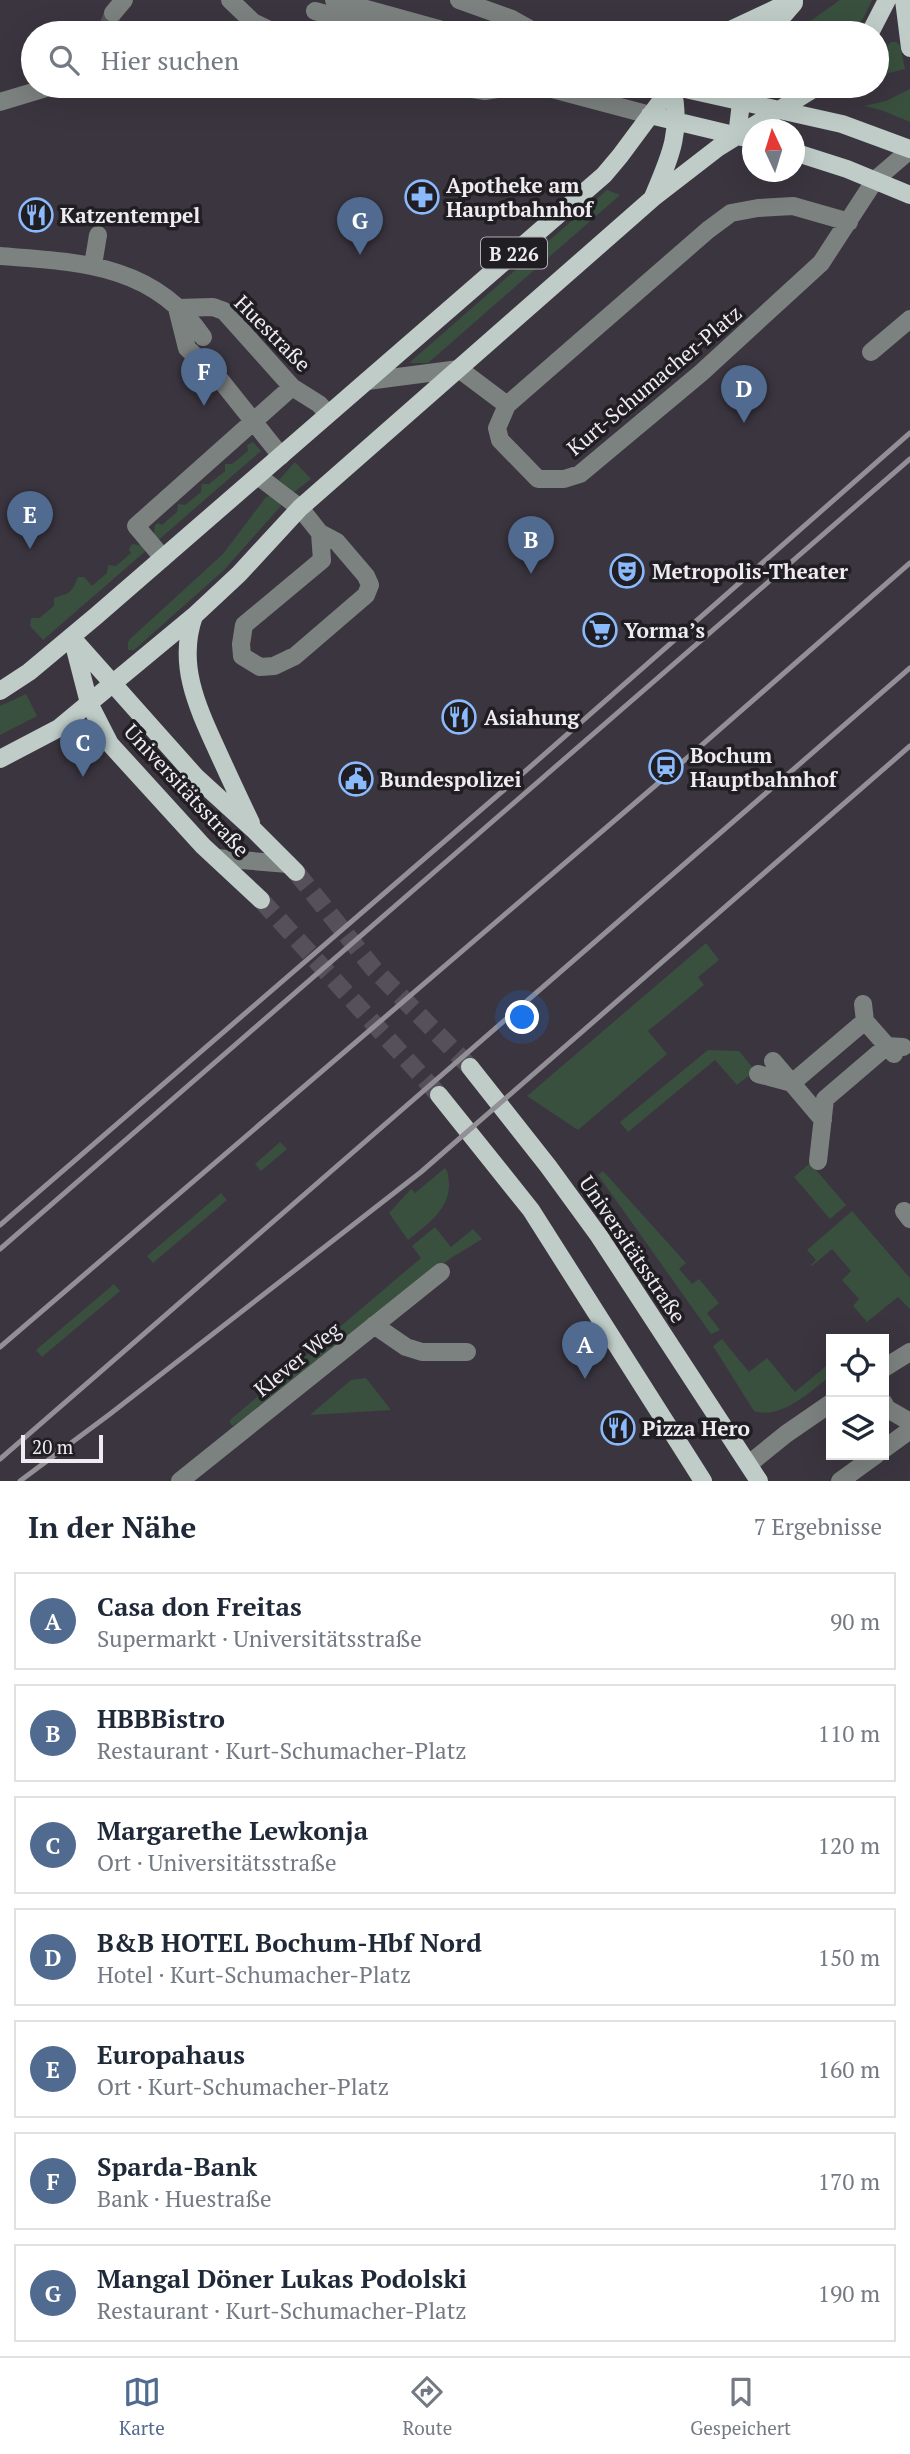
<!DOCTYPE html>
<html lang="de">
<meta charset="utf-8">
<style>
body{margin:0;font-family:"PT Serif",serif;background:#f2f2f3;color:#1f2937}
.controls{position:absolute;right:21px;bottom:21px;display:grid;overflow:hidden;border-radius:0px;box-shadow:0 7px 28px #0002}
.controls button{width:63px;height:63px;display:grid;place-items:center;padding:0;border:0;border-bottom:2px solid #e0e1e3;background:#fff;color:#1f2937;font:35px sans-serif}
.compass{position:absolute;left:742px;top:119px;width:63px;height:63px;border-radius:50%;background:#fff;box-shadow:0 7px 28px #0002;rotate:356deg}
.scale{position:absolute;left:21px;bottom:18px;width:82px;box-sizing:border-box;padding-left:7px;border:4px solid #eeebf1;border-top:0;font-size:19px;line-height:24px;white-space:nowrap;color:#eeebf1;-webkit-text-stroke:5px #201e22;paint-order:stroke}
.you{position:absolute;left:523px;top:1018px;width:24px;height:24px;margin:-18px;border:5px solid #fff;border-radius:50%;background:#1a73e8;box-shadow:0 0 0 10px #1a73e833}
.badge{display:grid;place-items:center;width:46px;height:46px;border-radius:50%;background:#506a90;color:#fff;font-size:23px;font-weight:700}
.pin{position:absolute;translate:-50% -58px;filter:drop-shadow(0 2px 4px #0008)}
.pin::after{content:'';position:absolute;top:37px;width:24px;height:21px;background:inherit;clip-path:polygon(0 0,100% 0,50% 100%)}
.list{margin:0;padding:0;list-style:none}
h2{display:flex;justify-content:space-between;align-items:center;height:91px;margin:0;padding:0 28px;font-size:30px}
h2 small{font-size:23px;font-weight:400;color:#747a83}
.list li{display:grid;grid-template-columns:46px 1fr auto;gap:21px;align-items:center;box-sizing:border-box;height:98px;margin:0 14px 14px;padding:0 14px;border:2px solid #e0e1e3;border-radius:0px}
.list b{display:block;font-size:26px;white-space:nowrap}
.list p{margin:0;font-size:23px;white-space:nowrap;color:#747a83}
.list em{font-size:23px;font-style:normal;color:#747a83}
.icon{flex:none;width:38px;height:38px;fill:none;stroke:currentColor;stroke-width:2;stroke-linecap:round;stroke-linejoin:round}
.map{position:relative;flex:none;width:910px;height:1481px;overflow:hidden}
.search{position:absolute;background:#fff;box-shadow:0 7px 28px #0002;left:21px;right:21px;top:21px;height:77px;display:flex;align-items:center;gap:18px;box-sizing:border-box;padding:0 24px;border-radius:38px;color:#747a83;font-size:26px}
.sheet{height:875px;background:#fff}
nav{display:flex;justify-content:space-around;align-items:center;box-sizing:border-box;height:98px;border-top:2px solid #e0e1e3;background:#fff;font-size:19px;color:#747a83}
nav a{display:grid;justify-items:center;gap:4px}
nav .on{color:#506a90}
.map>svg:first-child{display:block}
.green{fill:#39503e}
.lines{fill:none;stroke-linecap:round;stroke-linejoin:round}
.minor-tunnel{stroke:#56505a;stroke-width:18;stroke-dasharray:18 9;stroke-linecap:butt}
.major-tunnel{stroke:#56505a;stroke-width:18;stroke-dasharray:18 9;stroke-linecap:butt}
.minor{stroke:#7c8280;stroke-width:18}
.major{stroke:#bfccc7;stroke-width:18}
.rail{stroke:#938f97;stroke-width:5}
.labels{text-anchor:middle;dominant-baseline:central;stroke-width:7;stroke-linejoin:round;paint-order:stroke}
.shield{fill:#201e22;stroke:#b0aeb3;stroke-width:2}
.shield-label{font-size:19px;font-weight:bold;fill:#eeebf1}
.poi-label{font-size:21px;font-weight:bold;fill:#eeebf1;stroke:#201e22;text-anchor:start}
.street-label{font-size:21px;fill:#eeebf1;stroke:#201e22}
</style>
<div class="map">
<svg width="910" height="1481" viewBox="0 0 910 1481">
<rect width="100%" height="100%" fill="#3b353f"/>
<!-- green -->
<path class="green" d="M 840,0 L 872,0 L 864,17 L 852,33 L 808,33 L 799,29 Z
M 891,42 L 896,42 L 900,46 L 905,69 L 877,76 L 877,56 Z
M 910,89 L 910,122 L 881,110 L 864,106 L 886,101 Z
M 607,190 L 620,195 L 428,363 L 409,363 Z
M 253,442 L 261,451 L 43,640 L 30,626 L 31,618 L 39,618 L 54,606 L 54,598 C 70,593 72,593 78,577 L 84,577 L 92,586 L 107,573 L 108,565 L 116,566 L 131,553 L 129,549 L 132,544 L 139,545 L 154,533 L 155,525 L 158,523 L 162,525 L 177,512 L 178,504 L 185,505 L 201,492 L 202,484 L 209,484 L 225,471 L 225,464 L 232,464 L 248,451 L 247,445 Z
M 295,462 L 311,479 L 294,492 L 279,480 Z
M 272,496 L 281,505 L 280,507 L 224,570 L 134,650 L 128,650 L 128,642 L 130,639 L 223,554 L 266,497 Z
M 26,694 L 37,716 L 0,735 L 0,706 Z
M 706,943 L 719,960 L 698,977 L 704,985 L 648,1031 L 667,1054 L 578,1130 L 527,1096 Z
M 708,1050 L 739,1051 L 752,1067 L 752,1073 L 737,1085 L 715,1060 L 628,1132 L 620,1122 Z
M 280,1142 L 287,1149 L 261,1171 L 255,1164 Z
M 810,1163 L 846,1205 L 830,1219 L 794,1177 Z
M 445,1168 C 449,1173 448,1177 449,1183 C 450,1210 426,1225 408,1240 L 389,1213 L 411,1189 L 415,1193 Z
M 603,1171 L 686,1263 L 679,1269 L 692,1284 L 699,1279 L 719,1303 L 707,1313 L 720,1330 L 711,1334 L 598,1175 Z
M 221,1193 L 227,1200 L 153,1263 L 147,1256 Z
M 852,1211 L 910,1278 L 910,1309 L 898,1297 L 867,1322 L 853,1306 L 859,1299 L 842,1280 L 851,1271 L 832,1249 L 812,1266 L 811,1265 L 816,1260 L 807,1250 Z
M 435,1227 L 451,1247 L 473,1229 L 482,1239 L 451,1258 L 233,1426 L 230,1423 L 230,1420 L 421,1258 L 412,1246 Z
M 114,1284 L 120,1291 L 42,1357 L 36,1350 Z
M 722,1339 L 749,1372 L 767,1358 L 795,1392 L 831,1362 L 831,1376 C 810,1391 782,1420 754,1411 L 713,1346 Z
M 366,1378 L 391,1410 L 310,1415 L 351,1380 Z"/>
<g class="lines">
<!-- minor-tunnel -->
<path class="minor-tunnel" d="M 106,33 L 113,13"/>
<!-- major-tunnel -->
<path class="major-tunnel" d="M 296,872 L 373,968 L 470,1067
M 261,900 L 439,1095"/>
<!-- minor -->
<path class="minor" d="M 230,0 L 253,22 L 276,33
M 334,0 L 453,33
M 459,0 L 512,19 L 537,33
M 315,11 L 394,33
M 113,13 L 124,0
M 455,86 L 485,91 L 516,86
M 541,86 L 650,115
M 0,102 L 53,86
M 849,222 L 793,206 L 758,208 L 731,213 L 708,230 L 507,405 L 497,428 L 500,440 L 538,479 L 564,479 L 580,474 L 701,373 L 821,263 L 875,180 L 910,150
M 0,256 C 79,262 154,264 203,337
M 93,265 L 98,235
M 871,352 L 910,319
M 367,381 L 459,369 L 507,405
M 281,456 L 222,382 L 187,348 L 177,308 L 213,307 L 224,311 L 292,387 L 319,404 L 328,414
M 258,476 L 300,508 L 320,533 L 337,542 L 366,576 L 370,585 L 366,595 L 295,656 L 274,666 L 260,667 L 242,656 L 241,644 L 244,625 L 322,560 L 320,533
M 163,558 L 136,526 L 292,387
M 216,858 L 288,864
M 863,1004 L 865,1021 L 894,1054
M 773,1061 L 823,1120
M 758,1074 L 792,1083 L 865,1021
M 818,1161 L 825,1099 L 887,1046 L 903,1047
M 904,1211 L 910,1219
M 374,1325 L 406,1347 L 422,1352 L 467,1352
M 884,1368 L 910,1352
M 884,1403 L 886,1408 L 910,1422
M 884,1449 L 910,1430
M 749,1464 L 786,1434 L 831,1403
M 180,1481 L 441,1272
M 840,1481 L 876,1455"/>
<!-- major -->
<path class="major" d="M 904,0 L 910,48
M 724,33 L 794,0
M 768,33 L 794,3
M 870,33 L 887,0
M 672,86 L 842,124 L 910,149
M 650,115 L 742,137
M 737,136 L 743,86
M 794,152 L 847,169 L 910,195
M 653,197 C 671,155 682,132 672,86
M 194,616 C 177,664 197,706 217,750 C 228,774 239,798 251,823
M 72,637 L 89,703 L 110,744 L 203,846 L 261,900
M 74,640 L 196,777 L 253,829 L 296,872
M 0,691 L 29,672 L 96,616 L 604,175 L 620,156 L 672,86
M 0,759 L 59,728 L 194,616 L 239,574 L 300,508 L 653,198 L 719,147 L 818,86
M 470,1067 L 548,1166 L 599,1236 L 759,1481
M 439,1095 L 531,1210 L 703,1481"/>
<!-- rail -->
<path class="rail" d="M 0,1225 L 505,789 L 910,433
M 0,1249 L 910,459
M 0,1347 L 663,779 L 910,563
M 0,1459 L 910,668
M 20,1481 L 110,1414 L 421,1172 L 910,746"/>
</g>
<!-- icons -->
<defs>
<symbol id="pharmacy-ring" viewBox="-11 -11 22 22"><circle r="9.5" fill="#201e22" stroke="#8bbafc" stroke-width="1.5"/><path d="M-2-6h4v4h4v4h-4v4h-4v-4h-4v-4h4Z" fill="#8bbafc"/></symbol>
<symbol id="restaurant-ring" viewBox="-11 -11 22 22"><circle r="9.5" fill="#201e22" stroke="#8bbafc" stroke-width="1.5"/><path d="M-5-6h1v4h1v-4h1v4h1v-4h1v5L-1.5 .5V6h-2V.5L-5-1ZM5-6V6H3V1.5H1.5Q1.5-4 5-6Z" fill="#8bbafc"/></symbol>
<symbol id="theatre-ring" viewBox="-11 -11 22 22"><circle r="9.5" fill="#201e22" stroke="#8bbafc" stroke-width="1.5"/><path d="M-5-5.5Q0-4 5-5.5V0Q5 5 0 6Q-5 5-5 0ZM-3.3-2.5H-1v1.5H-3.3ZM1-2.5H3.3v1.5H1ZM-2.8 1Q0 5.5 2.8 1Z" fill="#8bbafc"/></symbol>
<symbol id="supermarket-ring" viewBox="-11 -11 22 22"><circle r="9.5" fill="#201e22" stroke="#8bbafc" stroke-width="1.5"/><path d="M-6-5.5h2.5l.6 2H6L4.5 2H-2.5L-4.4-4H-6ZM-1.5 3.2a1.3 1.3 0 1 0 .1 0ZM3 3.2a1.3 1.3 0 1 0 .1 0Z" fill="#8bbafc"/></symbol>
<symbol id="station-ring" viewBox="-11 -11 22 22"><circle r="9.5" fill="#201e22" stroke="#8bbafc" stroke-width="1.5"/><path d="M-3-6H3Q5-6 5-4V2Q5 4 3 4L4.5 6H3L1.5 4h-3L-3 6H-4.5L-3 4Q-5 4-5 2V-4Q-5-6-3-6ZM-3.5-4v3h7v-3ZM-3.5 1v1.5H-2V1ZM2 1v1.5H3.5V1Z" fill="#8bbafc"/></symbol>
<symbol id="civic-ring" viewBox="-11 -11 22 22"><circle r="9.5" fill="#201e22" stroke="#8bbafc" stroke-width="1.5"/><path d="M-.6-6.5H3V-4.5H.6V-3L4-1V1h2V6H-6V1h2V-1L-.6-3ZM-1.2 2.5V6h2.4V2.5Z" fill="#8bbafc"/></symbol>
</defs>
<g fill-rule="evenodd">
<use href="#pharmacy-ring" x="403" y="178" width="38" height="38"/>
<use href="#restaurant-ring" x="17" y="196" width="38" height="38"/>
<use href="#theatre-ring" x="608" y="552" width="38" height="38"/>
<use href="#supermarket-ring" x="581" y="611" width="38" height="38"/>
<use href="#restaurant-ring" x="440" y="698" width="38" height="38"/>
<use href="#station-ring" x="647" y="748" width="38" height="38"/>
<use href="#civic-ring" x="337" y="760" width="38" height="38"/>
<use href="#restaurant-ring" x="599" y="1409" width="38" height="38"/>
</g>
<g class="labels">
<!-- shield labels -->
<rect class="shield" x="481" y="237.5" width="66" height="31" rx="5"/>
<g class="shield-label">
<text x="514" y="253">B 226</text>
</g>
<!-- poi labels -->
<g class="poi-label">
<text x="446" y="185">Apotheke am<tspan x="446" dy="24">Hauptbahnhof</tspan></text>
<text x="60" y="215">Katzentempel</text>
<text x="652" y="571">Metropolis-Theater</text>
<text x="624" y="630">Yorma’s</text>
<text x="484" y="717">Asiahung</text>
<text x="690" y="755">Bochum<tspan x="690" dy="24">Hauptbahnhof</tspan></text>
<text x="380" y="779">Bundespolizei</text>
<text x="642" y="1428">Pizza Hero</text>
</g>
<!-- street labels -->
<g class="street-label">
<text transform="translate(273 333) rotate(45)">Huestraße</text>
<text transform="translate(654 380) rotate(-40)">Kurt-Schumacher-Platz</text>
<text transform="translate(187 790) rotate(47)">Universitätsstraße</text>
<text transform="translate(633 1249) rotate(56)">Universitätsstraße</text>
<text transform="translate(297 1359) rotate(-39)">Klever Weg</text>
</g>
</g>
</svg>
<div class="controls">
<button><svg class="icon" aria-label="locate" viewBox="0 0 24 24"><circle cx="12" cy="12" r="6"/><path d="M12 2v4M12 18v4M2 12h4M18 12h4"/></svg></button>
<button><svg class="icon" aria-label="layers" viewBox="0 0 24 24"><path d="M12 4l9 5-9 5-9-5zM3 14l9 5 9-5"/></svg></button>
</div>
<svg class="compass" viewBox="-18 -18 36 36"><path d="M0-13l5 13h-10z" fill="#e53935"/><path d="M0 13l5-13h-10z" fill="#747a83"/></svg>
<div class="scale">20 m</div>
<div class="you"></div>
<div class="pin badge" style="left:585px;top:1379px">A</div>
<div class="pin badge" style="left:531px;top:574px">B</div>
<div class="pin badge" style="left:83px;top:777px">C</div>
<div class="pin badge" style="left:744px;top:423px">D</div>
<div class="pin badge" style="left:30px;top:549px">E</div>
<div class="pin badge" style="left:204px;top:406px">F</div>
<div class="pin badge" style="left:360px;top:255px">G</div>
<div class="search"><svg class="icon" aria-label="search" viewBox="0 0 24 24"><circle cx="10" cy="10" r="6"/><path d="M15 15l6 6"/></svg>Hier suchen</div>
</div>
<section class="sheet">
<h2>In der Nähe<small>7 Ergebnisse</small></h2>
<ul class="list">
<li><span class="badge">A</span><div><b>Casa don Freitas</b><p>Supermarkt · Universitätsstraße</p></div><em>90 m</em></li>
<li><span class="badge">B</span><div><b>HBBBistro</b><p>Restaurant · Kurt-Schumacher-Platz</p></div><em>110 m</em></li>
<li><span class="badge">C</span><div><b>Margarethe Lewkonja</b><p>Ort · Universitätsstraße</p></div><em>120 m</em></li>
<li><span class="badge">D</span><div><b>B&amp;B HOTEL Bochum-Hbf Nord</b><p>Hotel · Kurt-Schumacher-Platz</p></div><em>150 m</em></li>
<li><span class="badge">E</span><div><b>Europahaus</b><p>Ort · Kurt-Schumacher-Platz</p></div><em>160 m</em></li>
<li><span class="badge">F</span><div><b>Sparda-Bank</b><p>Bank · Huestraße</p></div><em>170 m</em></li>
<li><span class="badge">G</span><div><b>Mangal Döner Lukas Podolski</b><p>Restaurant · Kurt-Schumacher-Platz</p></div><em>190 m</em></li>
</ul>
</section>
<nav>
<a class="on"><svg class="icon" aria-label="map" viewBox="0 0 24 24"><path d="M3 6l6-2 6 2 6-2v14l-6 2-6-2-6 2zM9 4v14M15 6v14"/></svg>Karte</a>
<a><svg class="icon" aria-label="directions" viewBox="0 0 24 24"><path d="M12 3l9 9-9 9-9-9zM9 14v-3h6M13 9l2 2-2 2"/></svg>Route</a>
<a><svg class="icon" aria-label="saved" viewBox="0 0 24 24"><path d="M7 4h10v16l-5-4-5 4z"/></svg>Gespeichert</a>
</nav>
